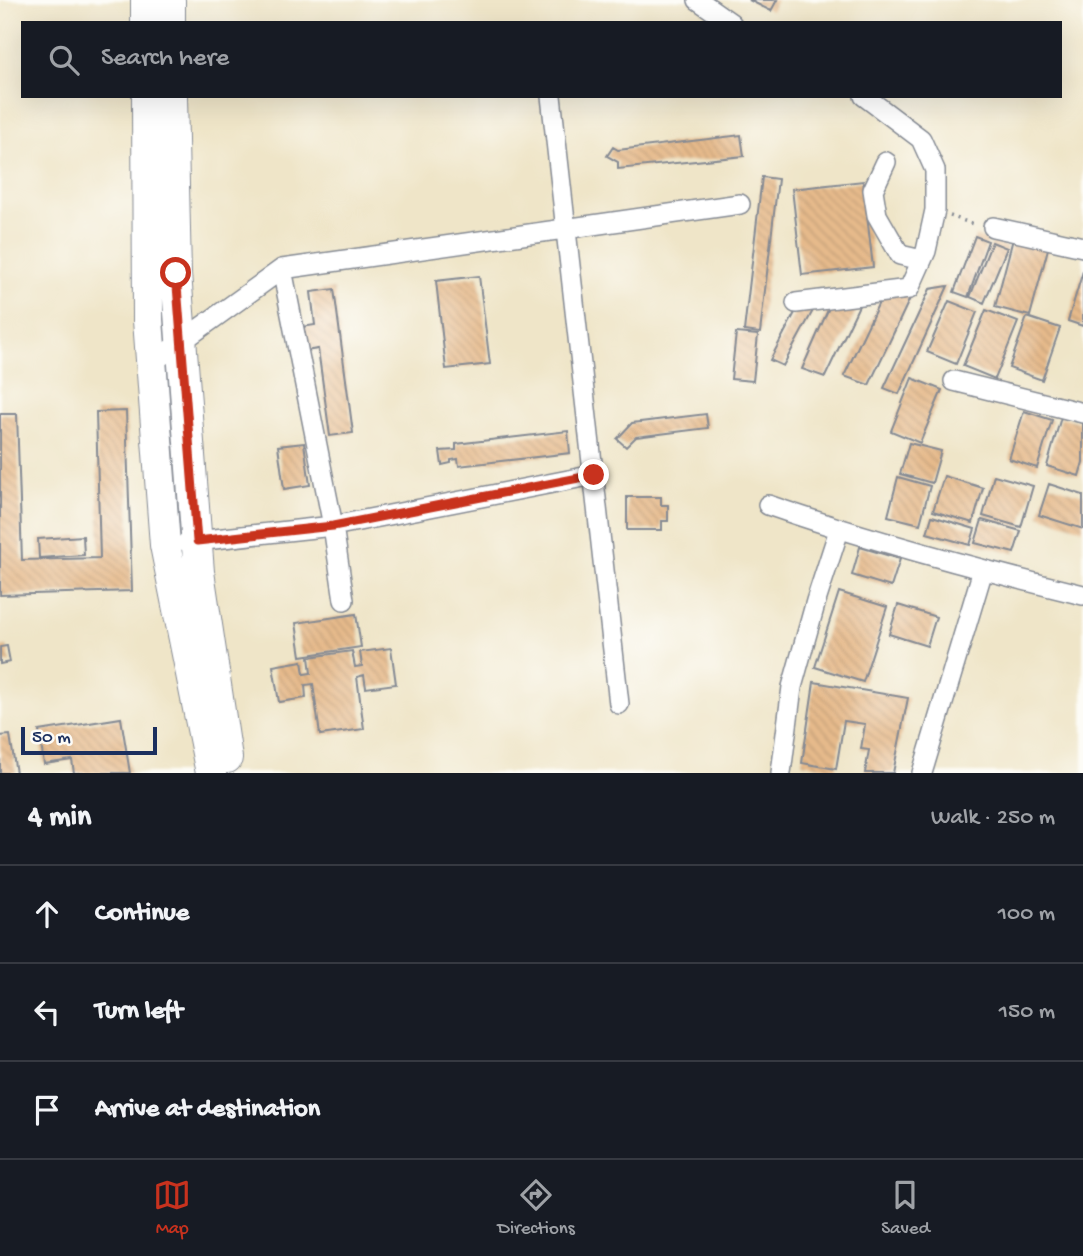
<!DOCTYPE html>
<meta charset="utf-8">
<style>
body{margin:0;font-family:"Gochi Hand",sans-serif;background:#242831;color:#f1f3f6}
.scale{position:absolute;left:21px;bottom:18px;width:136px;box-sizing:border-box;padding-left:7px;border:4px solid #1b2f5e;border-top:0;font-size:19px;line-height:24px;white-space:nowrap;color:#1b2f5e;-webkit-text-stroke:5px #fdfcf7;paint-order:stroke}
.stop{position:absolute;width:21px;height:21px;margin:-16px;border:5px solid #c8321e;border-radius:50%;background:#fff}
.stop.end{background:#c8321e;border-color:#fff;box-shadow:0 2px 7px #0008}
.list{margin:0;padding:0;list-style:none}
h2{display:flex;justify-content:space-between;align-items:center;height:91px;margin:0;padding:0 28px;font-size:30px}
h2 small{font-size:23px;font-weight:400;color:#9ea1a6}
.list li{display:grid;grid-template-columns:46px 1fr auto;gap:21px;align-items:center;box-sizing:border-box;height:98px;padding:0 28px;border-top:2px solid #363941}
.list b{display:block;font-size:26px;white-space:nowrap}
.list em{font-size:23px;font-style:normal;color:#9ea1a6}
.icon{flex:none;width:38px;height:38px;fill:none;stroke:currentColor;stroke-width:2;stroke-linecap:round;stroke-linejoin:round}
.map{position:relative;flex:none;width:1083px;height:773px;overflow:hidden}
.search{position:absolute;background:#171b24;box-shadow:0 7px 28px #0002;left:21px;right:21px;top:21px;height:77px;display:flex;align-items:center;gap:18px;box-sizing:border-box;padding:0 24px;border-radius:0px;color:#9ea1a6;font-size:26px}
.sheet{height:385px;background:#171b24}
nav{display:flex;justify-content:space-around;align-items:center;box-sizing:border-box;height:98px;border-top:2px solid #363941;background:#171b24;font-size:19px;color:#9ea1a6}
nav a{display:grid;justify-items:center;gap:4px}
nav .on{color:#c8321e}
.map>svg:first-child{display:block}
.building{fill:url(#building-back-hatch)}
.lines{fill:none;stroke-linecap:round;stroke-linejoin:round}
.street-casing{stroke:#858a93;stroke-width:22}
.primary-casing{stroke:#858a93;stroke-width:32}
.path{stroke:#858a93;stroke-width:3.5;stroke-dasharray:2 5;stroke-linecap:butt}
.street{stroke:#fff;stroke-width:19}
.primary{stroke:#fff;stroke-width:30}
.route{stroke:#c8321e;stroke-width:9}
</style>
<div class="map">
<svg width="1083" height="773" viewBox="0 0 1083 773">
<defs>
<pattern id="building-back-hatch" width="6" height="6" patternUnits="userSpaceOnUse" patternTransform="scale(1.75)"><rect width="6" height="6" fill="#e6ba8b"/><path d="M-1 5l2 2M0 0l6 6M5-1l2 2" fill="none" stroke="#c5a07a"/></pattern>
</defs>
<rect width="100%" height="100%" fill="#fdfcf7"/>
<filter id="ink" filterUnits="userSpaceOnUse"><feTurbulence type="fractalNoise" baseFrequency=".0143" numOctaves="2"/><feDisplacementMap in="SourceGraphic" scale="14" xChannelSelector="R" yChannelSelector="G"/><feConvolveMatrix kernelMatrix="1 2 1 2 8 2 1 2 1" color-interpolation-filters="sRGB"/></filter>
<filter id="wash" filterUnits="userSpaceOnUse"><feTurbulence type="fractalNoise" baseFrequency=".00686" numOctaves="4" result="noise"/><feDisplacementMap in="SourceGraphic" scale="28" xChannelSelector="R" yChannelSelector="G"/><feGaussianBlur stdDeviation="1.57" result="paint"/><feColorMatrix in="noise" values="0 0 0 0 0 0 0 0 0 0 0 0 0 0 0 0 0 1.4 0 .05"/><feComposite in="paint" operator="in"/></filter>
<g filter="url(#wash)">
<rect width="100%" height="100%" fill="#efe5c8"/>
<g id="blocks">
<!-- building -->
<path class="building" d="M 749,0 L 777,0 L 771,11 Z
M 741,135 L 744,156 L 618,169 L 618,162 L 607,156 L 613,147 L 618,150 Z
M 762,177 L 778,179 L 760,333 L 744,331 Z
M 863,181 L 873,267 L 802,275 L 792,189 Z
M 1014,235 L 1049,245 L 1030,316 L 995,307 Z
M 975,236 L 988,241 L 968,297 L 954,292 Z
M 992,242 L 1007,248 L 984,303 L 970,297 Z
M 1083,271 L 1083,326 L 1068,321 Z
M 479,276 L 490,364 L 446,369 L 436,281 Z
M 948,286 L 899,394 L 884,388 L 930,289 Z
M 334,289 L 353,433 L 330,436 L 318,349 L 305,351 L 302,327 L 315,325 L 311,292 Z
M 913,292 L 869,385 L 844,376 L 882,296 Z
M 863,297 L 825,377 L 802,369 L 831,303 Z
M 949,301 L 977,312 L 956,364 L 927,352 Z
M 816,305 L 783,366 L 770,360 L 798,307 Z
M 986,310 L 1018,322 L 995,379 L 963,366 Z
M 1027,317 L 1060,328 L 1042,380 L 1009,368 Z
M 736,333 L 758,335 L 753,381 L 731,379 Z
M 912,378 L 942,390 L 920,443 L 891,431 Z
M 126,411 L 132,591 L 0,595 L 0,414 L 17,414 L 22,560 L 100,558 L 96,412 Z
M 1024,411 L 1052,420 L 1037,468 L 1009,459 Z
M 706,414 L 708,428 L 636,437 L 626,447 L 617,439 L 632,423 Z
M 1061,417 L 1083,423 L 1083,462 L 1079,476 L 1047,466 Z
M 568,431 L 570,453 L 459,466 L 458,459 L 451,460 L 451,463 L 442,465 L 440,451 L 456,450 L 456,444 Z
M 304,443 L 310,485 L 284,489 L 278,446 Z
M 909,443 L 941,451 L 932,483 L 900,474 Z
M 994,475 L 1033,486 L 1021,527 L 983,516 Z
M 944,476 L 983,488 L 973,523 L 933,511 Z
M 898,477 L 930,486 L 920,524 L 888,516 Z
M 1049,484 L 1083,495 L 1083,529 L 1039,515 Z
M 627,497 L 661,497 L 661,505 L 668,505 L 668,521 L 662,521 L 662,530 L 627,530 Z
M 932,516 L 975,529 L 970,545 L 927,533 Z
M 982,520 L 1021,531 L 1014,553 L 975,543 Z
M 83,536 L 84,555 L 39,558 L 38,539 Z
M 860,547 L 900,559 L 891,587 L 852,575 Z
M 839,592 L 887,607 L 863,682 L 815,667 Z
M 898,605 L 936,617 L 927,646 L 889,634 Z
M 356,614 L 361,647 L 301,656 L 296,623 Z
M 7,646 L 10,662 L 0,664 L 0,647 Z
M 391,648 L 396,684 L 366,688 L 364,675 L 357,677 L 364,729 L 320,735 L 313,684 L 305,685 L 306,698 L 279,702 L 273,666 L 302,661 L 304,674 L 311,673 L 309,657 L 352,651 L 355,667 L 362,666 L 360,652 Z
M 814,682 L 908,698 L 893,773 L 865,773 L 869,750 L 861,749 L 865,724 L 844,721 L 836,769 L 802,763 Z
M 121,718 L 130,773 L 74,773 L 72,760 L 44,764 L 39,731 Z
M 10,735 L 16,773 L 0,773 L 0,736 Z"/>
</g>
</g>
<g filter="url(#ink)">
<use href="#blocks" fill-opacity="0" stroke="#858a93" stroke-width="2"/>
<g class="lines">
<defs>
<path id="street" d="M 698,0 L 731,23
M 551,96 L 619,704
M 886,162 L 873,190 L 877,215 L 900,255 L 922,260
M 993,227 L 1083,247
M 282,269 L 333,526 L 344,600
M 796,303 L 909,289 L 926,251 L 935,210 L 935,170 L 921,139 L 864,96
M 153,362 L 282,269 L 740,204
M 954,381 L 1083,413
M 768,505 C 871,541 977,569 1083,595
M 187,542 L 333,526 L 594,475
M 781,773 L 792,687 L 816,601 L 839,530
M 922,773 L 983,570"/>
<path id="primary" d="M 146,0 L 146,23
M 170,0 L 170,23
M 147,96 L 148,320 L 165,545 L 211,773
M 172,96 L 176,273 L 199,572 L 227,758"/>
</defs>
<!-- street casing -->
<use href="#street" class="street-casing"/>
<!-- primary casing -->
<use href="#primary" class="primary-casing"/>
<!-- path -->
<path class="path" d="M 950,216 L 976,225"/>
<!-- street -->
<use href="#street" class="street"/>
<!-- primary -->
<use href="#primary" class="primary"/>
</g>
</g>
<g class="lines" filter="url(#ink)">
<!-- route -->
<path class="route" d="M 176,273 L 197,541 L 333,526 L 594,475"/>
</g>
</svg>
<div class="scale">50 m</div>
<div class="stop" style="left:176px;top:273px"></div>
<div class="stop end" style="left:594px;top:475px"></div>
<div class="search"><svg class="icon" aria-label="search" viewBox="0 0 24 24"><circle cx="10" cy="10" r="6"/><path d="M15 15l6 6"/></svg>Search here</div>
</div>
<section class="sheet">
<h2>4 min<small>Walk · 250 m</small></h2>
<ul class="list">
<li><svg class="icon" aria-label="ahead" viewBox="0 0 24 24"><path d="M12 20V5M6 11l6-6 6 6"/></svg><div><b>Continue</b></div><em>100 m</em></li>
<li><svg class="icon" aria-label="left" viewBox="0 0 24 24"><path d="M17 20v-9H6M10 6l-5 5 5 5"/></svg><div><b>Turn left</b></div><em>150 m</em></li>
<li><svg class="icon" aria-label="arrive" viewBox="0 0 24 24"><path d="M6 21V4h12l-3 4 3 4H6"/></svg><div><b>Arrive at destination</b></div></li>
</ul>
</section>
<nav>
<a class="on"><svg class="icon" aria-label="map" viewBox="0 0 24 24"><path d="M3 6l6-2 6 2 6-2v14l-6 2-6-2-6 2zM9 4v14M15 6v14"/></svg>Map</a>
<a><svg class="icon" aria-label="directions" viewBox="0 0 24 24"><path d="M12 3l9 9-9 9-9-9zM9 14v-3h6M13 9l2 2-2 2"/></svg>Directions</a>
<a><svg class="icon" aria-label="saved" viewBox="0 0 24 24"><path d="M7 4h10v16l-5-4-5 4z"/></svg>Saved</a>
</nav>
